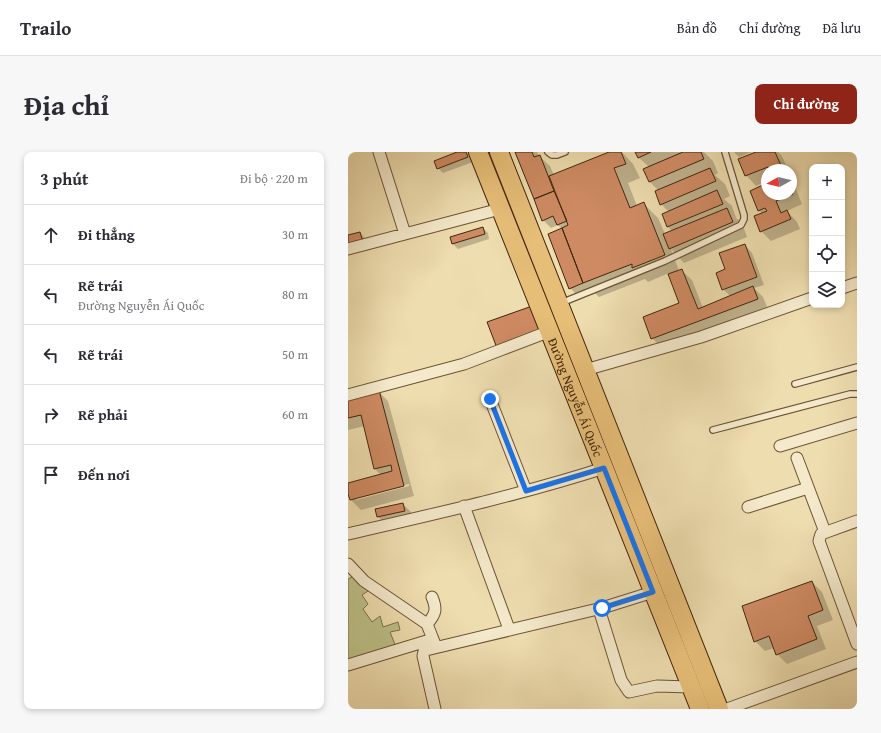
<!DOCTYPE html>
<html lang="vi">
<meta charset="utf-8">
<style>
body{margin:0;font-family:"Gentium Book Plus",serif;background:#f7f7f7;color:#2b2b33}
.controls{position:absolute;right:12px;top:12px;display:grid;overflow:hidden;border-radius:8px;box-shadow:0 2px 6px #0003}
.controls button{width:36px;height:36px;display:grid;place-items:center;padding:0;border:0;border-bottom:1px solid #e1e1e2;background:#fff;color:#2b2b33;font:20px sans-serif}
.compass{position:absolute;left:413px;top:12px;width:36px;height:36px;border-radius:50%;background:#fff;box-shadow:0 2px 6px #0003;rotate:262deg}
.stop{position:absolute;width:12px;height:12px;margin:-9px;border:3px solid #1a73e8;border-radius:50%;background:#fff}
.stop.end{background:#1a73e8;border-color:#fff;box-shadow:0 1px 4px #0008}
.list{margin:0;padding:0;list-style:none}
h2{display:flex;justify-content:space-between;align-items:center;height:52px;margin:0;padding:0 16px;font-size:17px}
h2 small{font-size:13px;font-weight:400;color:#7c7c81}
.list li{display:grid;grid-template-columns:26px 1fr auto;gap:12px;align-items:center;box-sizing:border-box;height:60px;padding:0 16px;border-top:1px solid #e1e1e2}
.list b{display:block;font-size:15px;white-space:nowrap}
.list p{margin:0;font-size:13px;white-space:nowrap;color:#7c7c81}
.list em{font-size:13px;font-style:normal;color:#7c7c81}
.icon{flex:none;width:22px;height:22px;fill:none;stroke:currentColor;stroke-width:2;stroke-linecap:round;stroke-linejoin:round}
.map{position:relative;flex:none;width:509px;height:557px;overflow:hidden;border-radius:8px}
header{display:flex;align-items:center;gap:24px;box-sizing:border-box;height:56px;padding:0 20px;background:#fff;border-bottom:1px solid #e1e1e2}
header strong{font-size:19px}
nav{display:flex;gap:22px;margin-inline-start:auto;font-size:14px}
.intro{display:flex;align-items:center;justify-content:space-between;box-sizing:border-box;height:96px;padding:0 24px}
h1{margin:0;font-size:28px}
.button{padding:10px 18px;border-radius:8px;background:#8f2418;color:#fff;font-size:14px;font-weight:700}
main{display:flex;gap:24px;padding:0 24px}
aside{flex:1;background:#fff;border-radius:8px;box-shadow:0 2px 6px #0003}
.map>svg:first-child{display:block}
.green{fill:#bcc088;stroke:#7e734a}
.shadow{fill:#0003;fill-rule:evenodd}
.building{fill:#ce8a63;stroke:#41260d}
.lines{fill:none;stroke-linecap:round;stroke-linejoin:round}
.lane-casing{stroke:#6c5436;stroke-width:8}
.street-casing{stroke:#6c5436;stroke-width:13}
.primary-casing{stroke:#41260d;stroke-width:20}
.lane{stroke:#f4e9cb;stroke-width:5.5}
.street{stroke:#f4e9cb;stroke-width:11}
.primary{stroke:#e7be78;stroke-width:18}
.route{stroke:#1a73e8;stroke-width:5}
.labels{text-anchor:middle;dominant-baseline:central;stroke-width:3;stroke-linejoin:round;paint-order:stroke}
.street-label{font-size:13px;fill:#41260d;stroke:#f4e9cb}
</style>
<header>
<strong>Trailo</strong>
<nav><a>Bản đồ</a><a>Chỉ đường</a><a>Đã lưu</a></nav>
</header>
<div class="intro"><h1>Địa chỉ</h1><a class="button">Chỉ đường</a></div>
<main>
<aside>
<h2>3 phút<small>Đi bộ · 220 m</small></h2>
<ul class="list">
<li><svg class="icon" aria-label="ahead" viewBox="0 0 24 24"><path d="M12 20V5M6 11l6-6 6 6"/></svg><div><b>Đi thẳng</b></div><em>30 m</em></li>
<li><svg class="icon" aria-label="left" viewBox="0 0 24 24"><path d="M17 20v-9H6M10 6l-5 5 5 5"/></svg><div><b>Rẽ trái</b><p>Đường Nguyễn Ái Quốc</p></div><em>80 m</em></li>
<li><svg class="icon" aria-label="left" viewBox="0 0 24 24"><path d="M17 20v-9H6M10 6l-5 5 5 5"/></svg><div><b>Rẽ trái</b></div><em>50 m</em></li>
<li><svg class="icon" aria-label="right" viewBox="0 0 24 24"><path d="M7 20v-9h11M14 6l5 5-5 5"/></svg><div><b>Rẽ phải</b></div><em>60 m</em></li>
<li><svg class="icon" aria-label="arrive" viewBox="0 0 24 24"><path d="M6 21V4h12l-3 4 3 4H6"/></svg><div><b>Đến nơi</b></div></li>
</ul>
</aside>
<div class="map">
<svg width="509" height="557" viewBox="0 0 509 557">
<rect width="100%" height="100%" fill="#eeddaf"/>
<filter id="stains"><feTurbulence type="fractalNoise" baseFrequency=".005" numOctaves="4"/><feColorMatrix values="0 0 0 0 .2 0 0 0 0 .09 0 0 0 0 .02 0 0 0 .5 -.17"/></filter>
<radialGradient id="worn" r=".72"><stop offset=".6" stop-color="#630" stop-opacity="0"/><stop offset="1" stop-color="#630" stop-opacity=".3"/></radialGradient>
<!-- green -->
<path class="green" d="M 6,424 L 23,437 L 14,443 L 20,452 L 15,457 L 24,470 L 32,464 L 35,475 L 50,470 L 52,478 L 42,480 L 48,495 L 0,509 L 0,427 Z"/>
<!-- shadow -->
<path class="shadow" d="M 111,0 L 119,0 L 122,3 L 125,10 L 95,21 L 90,16 Z
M 169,0 L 189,0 L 191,4 L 202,14 L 206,23 L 264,0 L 274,0 L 285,12 L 292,26 L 280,31 L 289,54 L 296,52 L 310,66 L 317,82 L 324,79 L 320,75 L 321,60 L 313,52 L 311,39 L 301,29 L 301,15 L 290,5 L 288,0 L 356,0 L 365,9 L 370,21 L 367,23 L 377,32 L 382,44 L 376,47 L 384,54 L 388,66 L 394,71 L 399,85 L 336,111 L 323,97 L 331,119 L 333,118 L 344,128 L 355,156 L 382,144 L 375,137 L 378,118 L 397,93 L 404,101 L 416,133 L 406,136 L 415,145 L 420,157 L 314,196 L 304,186 L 333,151 L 321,121 L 300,130 L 297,127 L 251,145 L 244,138 L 230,144 L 222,136 L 214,77 L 210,73 L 203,76 L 195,68 Z
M 386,0 L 404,0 L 391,5 Z
M 410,0 L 430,0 L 434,4 L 440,18 L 419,18 L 419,29 L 408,34 L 398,23 Z
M 443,25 L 454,52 L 439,59 L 449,70 L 452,77 L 423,89 L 413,79 L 414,62 L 411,58 L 419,32 L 419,42 L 443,42 Z
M 135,76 L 140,81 L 141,87 L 110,97 L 105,92 L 103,86 Z
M 12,81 L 17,86 L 19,94 L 0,84 Z
M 203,186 L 158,203 L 150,195 Z
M 30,239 L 40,249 L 66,344 L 13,358 L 3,348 L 0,338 L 0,332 L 33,323 L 27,317 L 17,274 L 0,278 L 0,247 ZM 61,332 L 61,334 L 8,348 L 8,346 Z
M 55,352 L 63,360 L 64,366 L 38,372 L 30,365 Z
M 464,430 L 474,440 L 485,468 L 469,474 L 478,497 L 439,512 L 429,502 L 426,496 L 417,499 L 407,489 Z"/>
<!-- building -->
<path class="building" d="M 109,0 L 118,0 L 120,5 L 89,17 L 86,9 Z
M 167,0 L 184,0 L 186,5 L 192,3 L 206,39 L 186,47 Z
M 261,0 L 273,0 L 278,12 L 266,16 L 282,56 L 296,50 L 317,103 L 284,116 L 284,112 L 235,131 L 214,76 L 220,73 L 201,24 Z
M 287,0 L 303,0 L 290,6 Z
M 335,0 L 353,0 L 356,7 L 301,30 L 295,17 Z
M 408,0 L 427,0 L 435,18 L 421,18 L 420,15 L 397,24 L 390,7 Z
M 362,16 L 368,29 L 312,53 L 307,39 Z
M 419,31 L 419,42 L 443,42 L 443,37 L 445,42 L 428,49 L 433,61 L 439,58 L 443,67 L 412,80 L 406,64 L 419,59 L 417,56 L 410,59 L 402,39 Z
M 369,38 L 375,52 L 319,75 L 314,62 Z
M 206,39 L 219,69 L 209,73 L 205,64 L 194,69 L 186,47 Z
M 379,56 L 385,70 L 321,97 L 315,82 Z
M 135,75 L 137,82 L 104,92 L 102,85 Z
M 214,76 L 235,131 L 221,137 L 200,82 Z
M 12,80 L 15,90 L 0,94 L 0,83 Z
M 397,92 L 409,125 L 374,138 L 368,121 L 377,117 L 371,101 Z
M 334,117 L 350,157 L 405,134 L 410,147 L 303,187 L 295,165 L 331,151 L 320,122 Z
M 187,153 L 197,178 L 149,196 L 139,170 Z
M 31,238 L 56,334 L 2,348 L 0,342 L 0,331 L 44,319 L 43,313 L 26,317 L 13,263 L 0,266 L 0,246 Z
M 55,351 L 57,359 L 29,365 L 27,357 Z
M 464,429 L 475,458 L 460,464 L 469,487 L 428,503 L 421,484 L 406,490 L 394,454 Z"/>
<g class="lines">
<defs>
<path id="lane" d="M 200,0 L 204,3 L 209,3 L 217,0
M 213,151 L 317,109 L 393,73 L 396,67 L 396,63 L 377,0
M 447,232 L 509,215
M 365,278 L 502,242 L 509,242"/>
<path id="street" d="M 31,0 L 57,82
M 0,97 L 152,57
M 494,136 L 509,131
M 237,218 L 353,185 L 464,146
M 0,243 L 116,212 L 202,179
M 142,247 L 178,339
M 432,294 L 509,271
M 449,306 L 477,380
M 116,354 L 161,477
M 400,355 L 460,336
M 509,369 L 473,382 L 471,389 L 509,492
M 0,382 C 86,362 172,343 256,316
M 0,412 L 16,429 L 79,472 L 88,495
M 251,457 L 273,528 L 281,540 L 309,534 L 343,535
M 79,472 C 88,462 89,457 84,445
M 0,513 L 85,487
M 87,557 L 75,504 L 76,499 L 78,498 L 254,456 L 305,440
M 379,557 L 509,510"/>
<g id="primary">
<path id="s1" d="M 130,0 L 352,557"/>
<path d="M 151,0 L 371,557"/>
</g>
</defs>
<!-- lane casing -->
<use href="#lane" class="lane-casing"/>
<!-- street casing -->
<use href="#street" class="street-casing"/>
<!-- primary casing -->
<use href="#primary" class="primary-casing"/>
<!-- lane -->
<use href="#lane" class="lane"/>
<!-- street -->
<use href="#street" class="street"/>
<!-- primary -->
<use href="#primary" class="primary"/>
</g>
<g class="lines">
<!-- route -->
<path class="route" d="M 142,247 L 178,339 L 256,316 L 305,440 L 254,456"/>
</g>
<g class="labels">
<!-- street labels -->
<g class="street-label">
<text stroke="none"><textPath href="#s1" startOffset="264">Đường Nguyễn Ái Quốc</textPath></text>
</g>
</g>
<rect width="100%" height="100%" filter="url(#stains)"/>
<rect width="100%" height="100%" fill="url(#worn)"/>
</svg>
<div class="controls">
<button>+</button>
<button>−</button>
<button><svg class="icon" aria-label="locate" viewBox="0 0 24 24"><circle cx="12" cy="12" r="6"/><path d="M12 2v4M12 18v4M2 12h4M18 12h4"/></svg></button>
<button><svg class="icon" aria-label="layers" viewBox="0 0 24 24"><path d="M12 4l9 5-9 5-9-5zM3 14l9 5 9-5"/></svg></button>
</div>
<svg class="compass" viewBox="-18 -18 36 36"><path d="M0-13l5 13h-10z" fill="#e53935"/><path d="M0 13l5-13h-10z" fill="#7c7c81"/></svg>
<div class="stop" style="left:254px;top:456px"></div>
<div class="stop end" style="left:142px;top:247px"></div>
</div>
</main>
